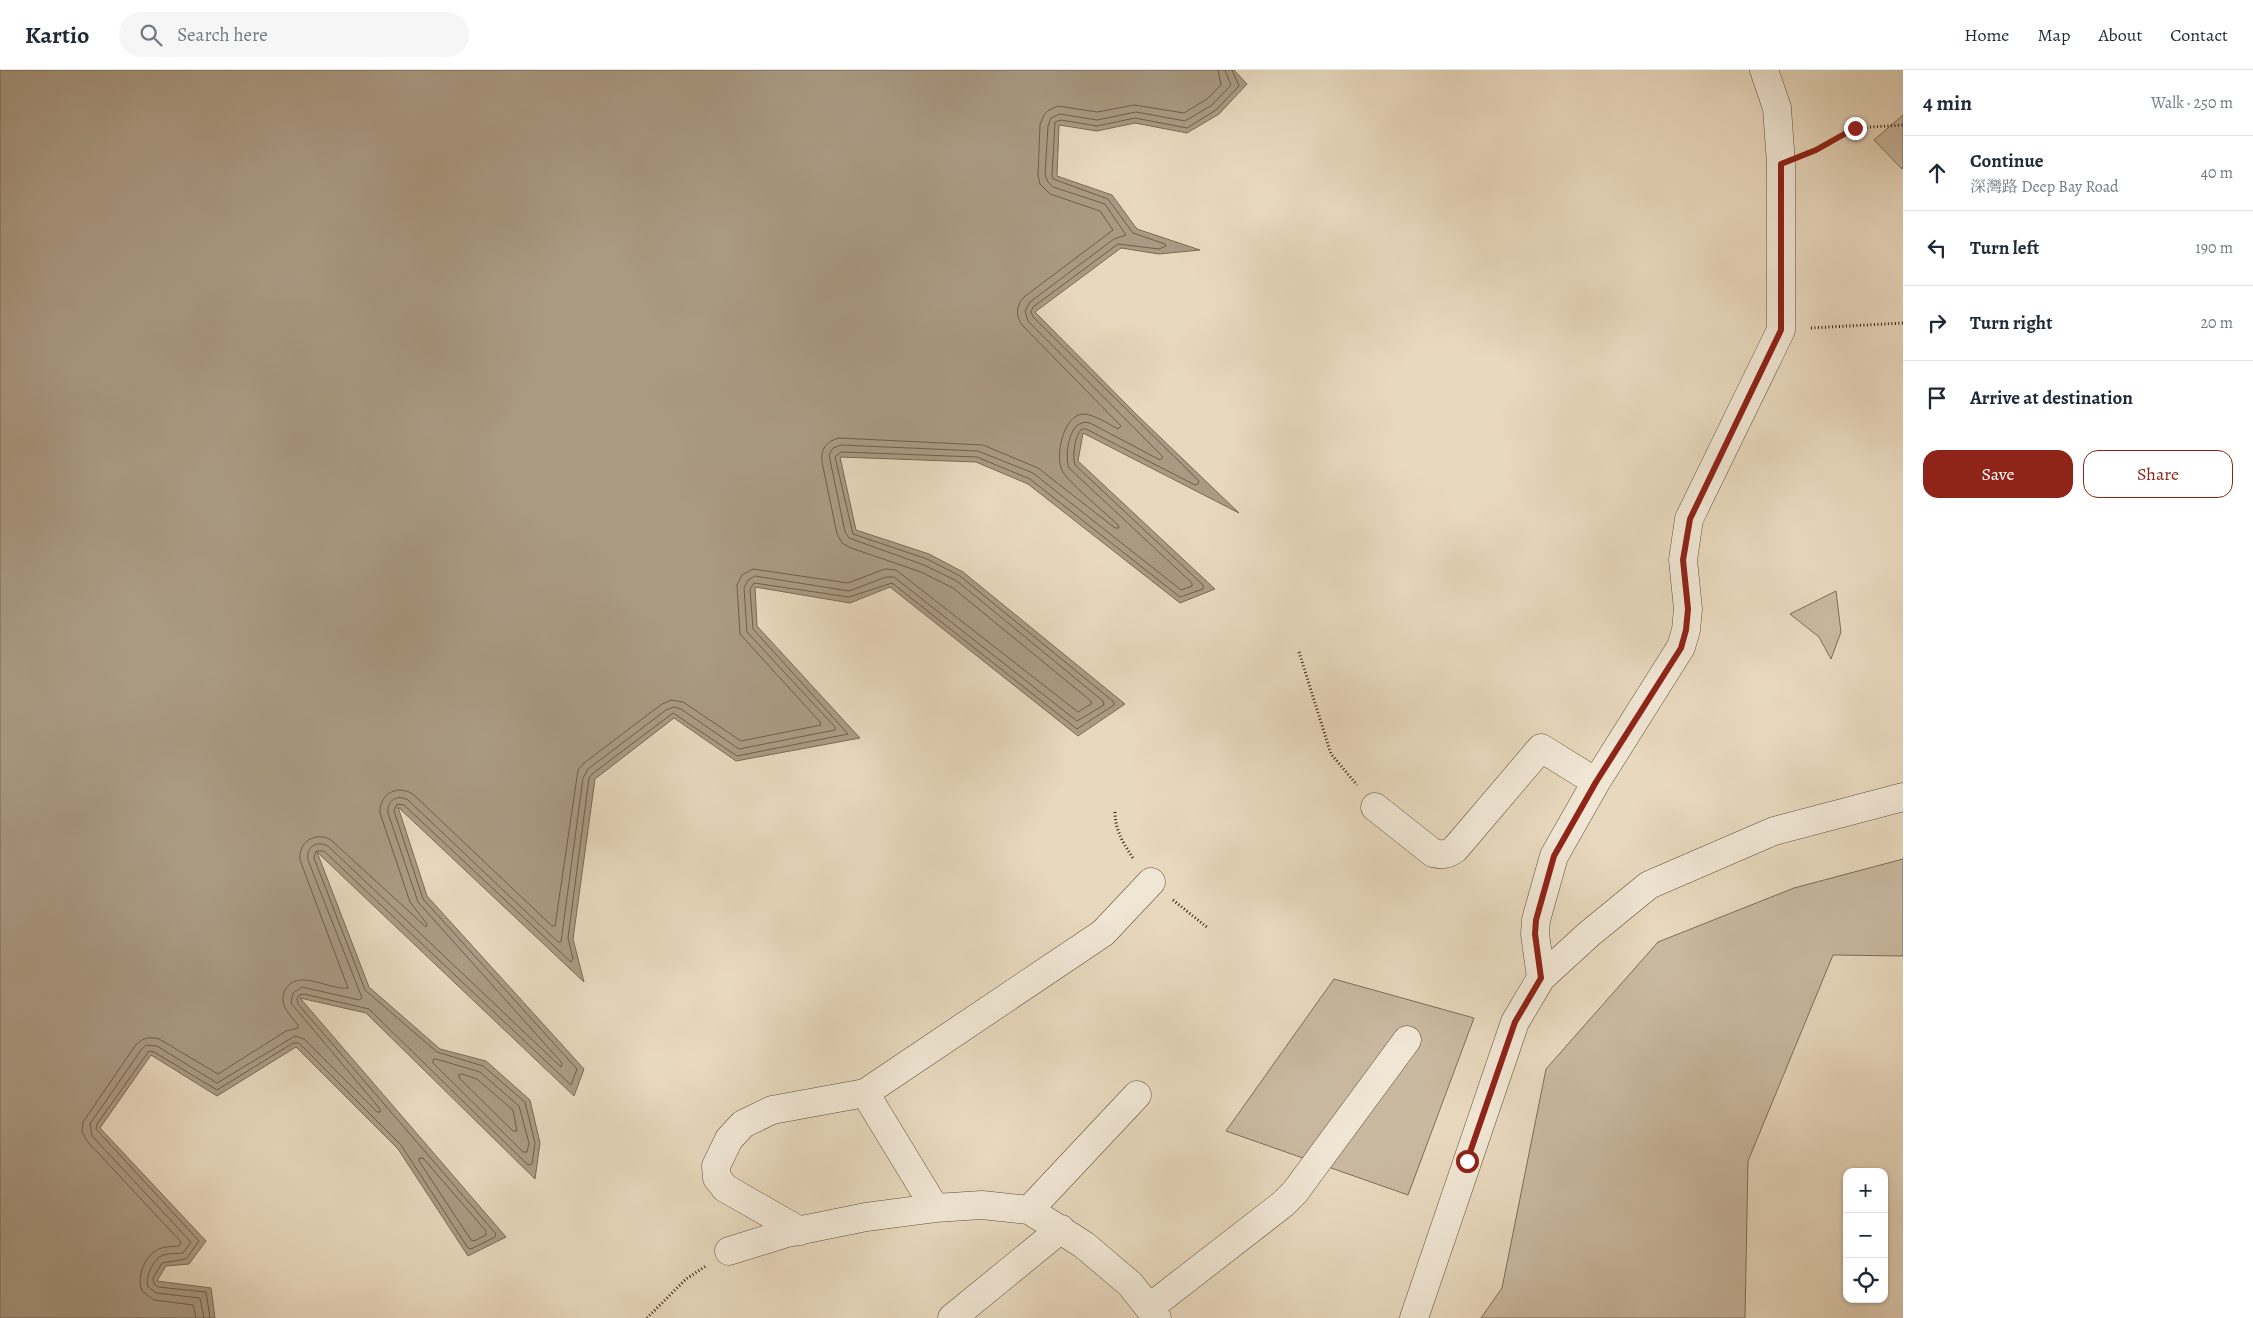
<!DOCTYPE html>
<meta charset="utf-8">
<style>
body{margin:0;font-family:Alegreya,"Noto Serif SC",serif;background:#f6f6f7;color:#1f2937}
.controls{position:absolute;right:15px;bottom:15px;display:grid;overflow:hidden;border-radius:10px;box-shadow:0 1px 4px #0004}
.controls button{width:45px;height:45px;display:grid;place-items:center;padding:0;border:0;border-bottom:1px solid #e0e1e3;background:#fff;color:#1f2937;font:25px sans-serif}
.stop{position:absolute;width:15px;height:15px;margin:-11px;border:4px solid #8f2418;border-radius:50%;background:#fff}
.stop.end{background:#8f2418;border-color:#fff;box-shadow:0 1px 5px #0008}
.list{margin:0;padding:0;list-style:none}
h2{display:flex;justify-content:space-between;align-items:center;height:65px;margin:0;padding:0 20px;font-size:21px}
h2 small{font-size:16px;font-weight:400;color:#747a83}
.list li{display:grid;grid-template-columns:32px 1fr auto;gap:15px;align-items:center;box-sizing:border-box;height:75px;padding:0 20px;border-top:1px solid #e0e1e3}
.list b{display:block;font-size:19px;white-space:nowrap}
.list p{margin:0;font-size:16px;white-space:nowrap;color:#747a83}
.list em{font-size:16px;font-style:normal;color:#747a83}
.actions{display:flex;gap:10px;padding:15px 20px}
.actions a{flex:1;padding:11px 0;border:1px solid #8f2418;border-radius:15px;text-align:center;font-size:18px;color:#8f2418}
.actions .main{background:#8f2418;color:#fff}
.icon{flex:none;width:28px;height:28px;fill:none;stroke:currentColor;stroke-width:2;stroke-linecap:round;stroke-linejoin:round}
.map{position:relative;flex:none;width:1903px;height:1248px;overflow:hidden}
header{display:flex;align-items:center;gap:30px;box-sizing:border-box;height:70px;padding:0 25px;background:#fff;border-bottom:1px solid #e0e1e3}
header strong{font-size:24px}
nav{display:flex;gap:28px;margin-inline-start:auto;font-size:18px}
.search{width:350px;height:45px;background:#f6f6f7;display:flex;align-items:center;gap:12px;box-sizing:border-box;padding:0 18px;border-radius:28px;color:#747a83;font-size:19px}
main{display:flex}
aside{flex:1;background:#fff}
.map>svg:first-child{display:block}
.green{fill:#c9b9a0;stroke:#7d6e59}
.water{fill:#aa9a83;stroke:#7a6a56}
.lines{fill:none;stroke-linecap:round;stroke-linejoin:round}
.shore{stroke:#6e5e4a;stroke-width:1}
.minor-casing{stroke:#5f503d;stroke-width:29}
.path{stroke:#312212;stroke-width:3;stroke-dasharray:1 2.5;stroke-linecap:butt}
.minor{stroke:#f0e6d4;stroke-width:28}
.route{stroke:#8f2418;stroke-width:6}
</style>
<header>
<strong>Kartio</strong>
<div class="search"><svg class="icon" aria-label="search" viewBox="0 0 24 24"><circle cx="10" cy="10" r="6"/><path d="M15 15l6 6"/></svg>Search here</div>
<nav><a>Home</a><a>Map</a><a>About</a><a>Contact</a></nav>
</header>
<main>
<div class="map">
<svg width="1903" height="1248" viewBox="0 0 1903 1248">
<rect width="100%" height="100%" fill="#e8d8bd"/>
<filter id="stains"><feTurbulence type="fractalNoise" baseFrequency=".004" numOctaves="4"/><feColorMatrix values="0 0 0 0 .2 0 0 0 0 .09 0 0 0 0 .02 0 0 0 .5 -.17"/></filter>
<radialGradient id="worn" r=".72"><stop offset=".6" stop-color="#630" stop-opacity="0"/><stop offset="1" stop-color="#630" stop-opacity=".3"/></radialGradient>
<!-- green -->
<path class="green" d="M 1903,45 L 1903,96 L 1902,99 L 1874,70 Z
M 1836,521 L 1841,562 L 1831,589 L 1819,567 L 1790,544 Z
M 1903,789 L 1903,886 L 1833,885 L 1748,1091 L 1745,1248 L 1481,1248 L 1502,1218 L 1546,999 L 1658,872 L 1794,818 Z
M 1334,909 L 1474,948 L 1408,1125 L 1226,1061 Z"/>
<!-- water -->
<path class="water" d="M 0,0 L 1234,0 L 1247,14 L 1219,44 L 1187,63 L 1135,53 L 1097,61 L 1059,55 L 1057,106 L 1112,125 L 1137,159 L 1200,180 L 1159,184 L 1121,178 L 1035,242 L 1136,344 L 1239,443 L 1083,363 L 1078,391 L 1215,519 L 1180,533 L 1028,414 L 976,392 L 840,387 L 856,460 L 929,484 L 963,502 L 1125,634 L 1078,666 L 890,517 L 850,533 L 755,517 L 757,556 L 860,668 L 736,691 L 674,648 L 595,709 L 573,869 L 584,912 L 398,737 L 427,826 L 584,999 L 574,1026 L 317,782 L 369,917 L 440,979 L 486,991 L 530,1030 L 540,1073 L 535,1109 L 366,943 L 300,928 L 506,1167 L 468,1186 L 398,1079 L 296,977 L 217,1026 L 151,985 L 100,1058 L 206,1171 L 189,1194 L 166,1196 L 157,1211 L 211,1218 L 215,1248 L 0,1248 Z"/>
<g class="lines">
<!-- shore -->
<path class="shore" d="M 436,989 L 480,1002 L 519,1036 L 529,1073 L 527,1082 L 523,1082 L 433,993 L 433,990 Z
M 462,1004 L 477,1009 L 513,1040 L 517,1061 L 513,1061 L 459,1008 L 459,1005 Z
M 420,1088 L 423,1088 L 486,1161 L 486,1165 L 474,1171 L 471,1170 L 419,1091 Z
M 196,1248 L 193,1235 L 154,1230 L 142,1221 C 136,1207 145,1185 159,1179 C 165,1176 172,1177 179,1176 L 181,1172 L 87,1071 L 82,1062 L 83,1052 L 135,976 C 142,968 149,966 159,969 L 218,1004 L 286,961 L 298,958 L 298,955 C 290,945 278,934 285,920 C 298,897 330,921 348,918 L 300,790 C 298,772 315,761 331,770 L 426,857 L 427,854 L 410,832 L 380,743 C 379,724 398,713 414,725 L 552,856 L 555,856 L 578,700 L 584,693 L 662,634 L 671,630 L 683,632 L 741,671 L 821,655 L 820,652 L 740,564 L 737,515 L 742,505 L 753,499 L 848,513 L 885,499 L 896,500 L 1078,642 L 1091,634 L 1091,631 L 953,518 L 921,502 L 851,478 L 842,473 L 837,464 L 822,392 C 820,379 827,371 839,368 L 983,375 L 1038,398 L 1115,458 L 1119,458 L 1118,455 C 1104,441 1073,417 1063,402 C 1054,388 1063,345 1083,344 C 1094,344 1108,354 1118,359 L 1121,356 L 1023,256 C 1015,246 1016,236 1024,227 L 1113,160 L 1100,141 L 1050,124 L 1040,114 L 1038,105 L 1040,55 L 1044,45 L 1049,40 L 1058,36 L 1097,42 L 1134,35 L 1184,43 L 1207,29 L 1221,15 L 1218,0
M 204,1248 L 200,1228 L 156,1223 L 148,1217 C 145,1207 153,1189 163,1185 C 169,1183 177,1184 183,1183 L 191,1172 L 92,1066 L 90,1054 L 141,980 L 146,975 L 157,976 L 217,1013 L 295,966 L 304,969 L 377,1042 L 380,1042 L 380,1039 L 291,933 L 293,923 L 302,917 L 359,930 L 362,928 L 308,790 C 306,777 316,770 328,776 L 561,997 L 562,993 L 418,832 L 388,743 C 387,730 397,724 408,730 L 558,872 L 561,872 L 583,708 L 588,699 L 666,640 L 674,637 L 681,639 L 739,679 L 835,660 L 835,657 L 747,562 L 744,518 L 748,510 L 755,506 L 849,521 L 886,507 L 894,507 L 1077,651 L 1104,635 L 1103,631 L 957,511 L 924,495 L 849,468 L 845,462 L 829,385 L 833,378 L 841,375 L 978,381 L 1033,403 L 1181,520 L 1192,516 L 1192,513 L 1069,398 C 1064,385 1069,347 1090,353 L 1160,390 L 1163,387 L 1028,251 L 1025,241 L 1030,232 L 1114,169 L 1126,165 L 1105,134 L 1053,117 L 1048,112 L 1045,105 L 1048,56 L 1051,48 L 1060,44 L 1097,50 L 1136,42 L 1185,51 L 1212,35 L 1231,15 L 1225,0
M 210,1248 L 206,1222 L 158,1217 L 154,1214 L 153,1208 L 162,1193 L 186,1189 L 199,1171 L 96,1059 L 97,1054 L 149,981 L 154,982 L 217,1020 L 293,973 L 299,973 L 401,1075 L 468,1178 L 471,1179 L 495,1167 L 496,1164 L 298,934 L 297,929 L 299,925 L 304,924 L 369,939 L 528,1095 L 532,1094 L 535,1073 L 525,1032 L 483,996 L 437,982 L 365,920 L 314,788 L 316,781 L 324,781 L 571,1015 L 577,999 L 423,829 L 394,741 L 397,734 L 404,735 L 571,892 L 573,889 L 568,868 L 589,708 L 592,704 L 673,643 L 737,686 L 848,664 L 753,559 L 750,519 L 754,513 L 849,527 L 892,513 L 1077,659 L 1114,635 L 1114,632 L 960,506 L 927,489 L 853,464 L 835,387 L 841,382 L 977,387 L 1030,409 L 1180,527 L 1203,519 L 1203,515 L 1075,395 C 1072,386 1075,364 1082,359 L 1086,359 L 1195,415 L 1198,414 L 1199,411 L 1033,247 L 1031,242 L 1033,237 L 1118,174 L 1159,179 L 1166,176 L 1165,174 L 1133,163 L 1108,129 L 1053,109 L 1052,105 L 1055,52 L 1061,50 L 1097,56 L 1135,48 L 1187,58 L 1216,40 L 1239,16 L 1232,0"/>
<defs>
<path id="minor" d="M 1375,737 L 1433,783 C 1442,785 1447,785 1455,779 L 1541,678 L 1596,712
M 1541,908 L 1535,864 L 1536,850 L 1554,786 L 1596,712 L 1681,577 L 1686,560 L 1688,539 L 1683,490 L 1689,449 L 1781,260 L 1781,94 L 1777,38 L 1764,0
M 865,1023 L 935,1138
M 1029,1140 L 1137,1025
M 800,1161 L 725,1118 L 717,1108 L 716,1096 L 729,1069 L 743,1054 L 772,1040 L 865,1023 L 1103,863 L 1151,812
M 729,1181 L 787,1163 L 866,1147 L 935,1138 L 982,1135 L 1029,1140 L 1084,1175 L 1130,1214 L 1157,1248
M 1149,1238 L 1283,1134 L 1295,1122 L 1407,970
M 952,1248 L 1061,1159
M 1414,1248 L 1515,952 L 1541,908 L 1589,864 L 1649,815 L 1774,761 L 1903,727"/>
</defs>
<!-- minor casing -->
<use href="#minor" class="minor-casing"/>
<!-- path -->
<path class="path" d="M 1810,83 L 1855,58 L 1903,55
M 1811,258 L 1903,253
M 1299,582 L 1331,684 L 1357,715
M 1115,742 C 1115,760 1123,773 1133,788
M 1173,830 L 1208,858
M 647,1248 L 686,1209 L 706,1196"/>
<!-- minor -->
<use href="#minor" class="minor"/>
</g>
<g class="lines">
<!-- route -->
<path class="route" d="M 1467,1091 L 1515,952 L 1541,908 L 1535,864 L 1536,850 L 1554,786 L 1596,712 L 1681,578 L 1686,560 L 1688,539 L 1683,490 L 1690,449 L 1781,260 L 1781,94 L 1816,80 L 1855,58"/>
</g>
<rect width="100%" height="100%" filter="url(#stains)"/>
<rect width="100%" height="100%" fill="url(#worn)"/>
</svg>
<div class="controls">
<button>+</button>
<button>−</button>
<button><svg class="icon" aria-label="locate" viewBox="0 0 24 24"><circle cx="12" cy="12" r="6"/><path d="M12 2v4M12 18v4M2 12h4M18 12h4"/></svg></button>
</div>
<div class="stop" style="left:1467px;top:1091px"></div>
<div class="stop end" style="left:1855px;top:58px"></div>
</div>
<aside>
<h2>4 min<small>Walk · 250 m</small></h2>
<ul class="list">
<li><svg class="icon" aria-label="ahead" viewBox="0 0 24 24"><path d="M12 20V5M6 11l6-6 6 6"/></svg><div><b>Continue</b><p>深灣路 Deep Bay Road</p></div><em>40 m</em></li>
<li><svg class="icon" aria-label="left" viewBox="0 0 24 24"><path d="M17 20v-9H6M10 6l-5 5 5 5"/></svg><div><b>Turn left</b></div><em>190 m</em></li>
<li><svg class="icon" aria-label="right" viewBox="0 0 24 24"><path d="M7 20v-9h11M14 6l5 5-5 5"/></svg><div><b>Turn right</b></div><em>20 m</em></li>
<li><svg class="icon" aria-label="arrive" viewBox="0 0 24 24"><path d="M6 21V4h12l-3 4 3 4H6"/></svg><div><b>Arrive at destination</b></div></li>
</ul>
<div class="actions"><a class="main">Save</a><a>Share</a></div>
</aside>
</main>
